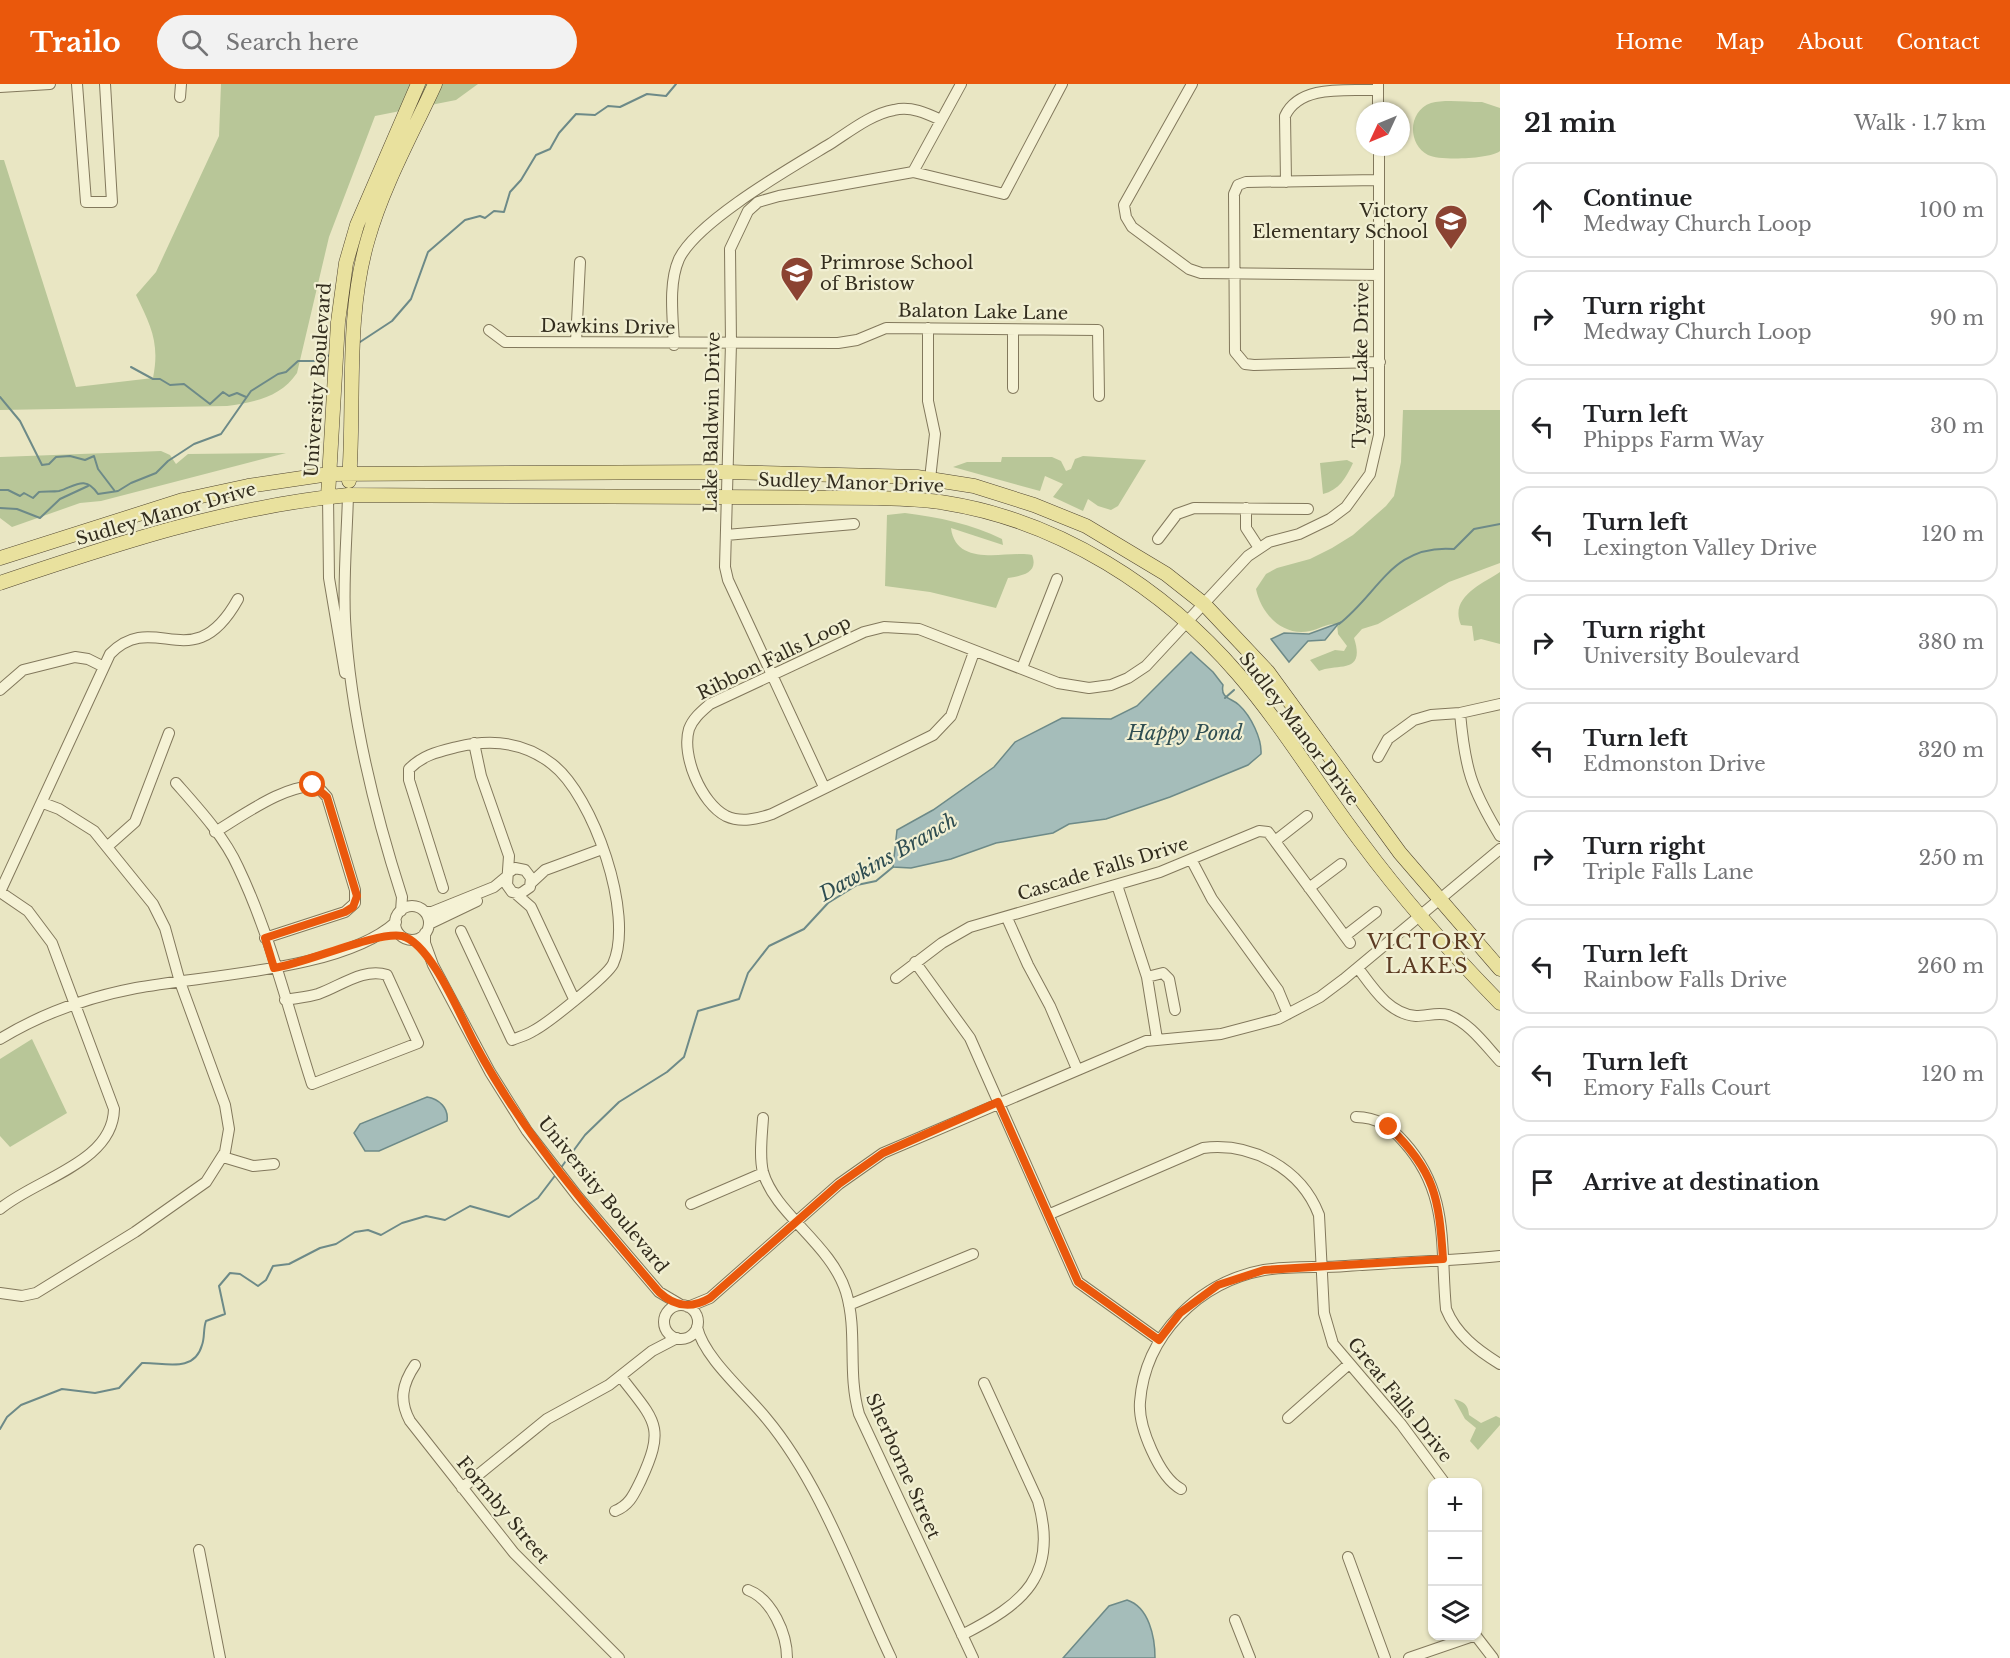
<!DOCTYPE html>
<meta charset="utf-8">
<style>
body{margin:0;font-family:"Libre Baskerville",serif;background:#f2f2f2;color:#202124}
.controls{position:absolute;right:18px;bottom:18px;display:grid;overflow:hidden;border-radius:12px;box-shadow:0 2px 4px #0004}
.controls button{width:54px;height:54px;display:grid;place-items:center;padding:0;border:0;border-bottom:2px solid #e0e0e0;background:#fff;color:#202124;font:30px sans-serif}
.compass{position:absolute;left:1356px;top:18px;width:54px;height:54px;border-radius:50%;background:#fff;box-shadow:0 2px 4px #0004;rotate:226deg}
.stop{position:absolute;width:18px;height:18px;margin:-14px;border:4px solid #ea580c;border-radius:50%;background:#fff}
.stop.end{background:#ea580c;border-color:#fff;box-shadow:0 2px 6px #0008}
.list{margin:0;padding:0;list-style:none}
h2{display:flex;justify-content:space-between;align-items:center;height:78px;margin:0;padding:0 24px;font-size:26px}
h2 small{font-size:20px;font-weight:400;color:#757577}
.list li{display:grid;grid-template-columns:39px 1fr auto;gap:18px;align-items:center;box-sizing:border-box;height:96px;margin:0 12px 12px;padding:0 12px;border:2px solid #e0e0e0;border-radius:18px}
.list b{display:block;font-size:22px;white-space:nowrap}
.list p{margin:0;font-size:20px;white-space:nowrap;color:#757577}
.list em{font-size:20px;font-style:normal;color:#757577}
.icon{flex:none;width:33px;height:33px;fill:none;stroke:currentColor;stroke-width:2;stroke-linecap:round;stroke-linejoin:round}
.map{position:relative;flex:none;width:1500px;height:1574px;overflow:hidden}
header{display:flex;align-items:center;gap:36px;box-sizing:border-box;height:84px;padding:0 30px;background:#ea580c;color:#fff}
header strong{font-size:28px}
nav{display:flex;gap:33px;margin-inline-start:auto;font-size:21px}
.search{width:420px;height:54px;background:#f2f2f2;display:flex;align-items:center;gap:15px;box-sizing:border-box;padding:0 21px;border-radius:33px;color:#757577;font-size:22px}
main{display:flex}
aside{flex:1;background:#fff}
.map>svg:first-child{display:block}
.green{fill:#b8c698}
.water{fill:#a5bdba;stroke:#6d8a88;stroke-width:1.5}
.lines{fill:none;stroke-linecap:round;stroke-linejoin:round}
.stream{stroke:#6d8a88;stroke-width:2}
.minor-casing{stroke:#82785c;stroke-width:12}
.major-casing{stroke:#504530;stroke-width:15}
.minor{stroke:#f5f2d5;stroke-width:10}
.major{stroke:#e9e19e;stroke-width:14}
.route{stroke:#ea580c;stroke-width:8}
.labels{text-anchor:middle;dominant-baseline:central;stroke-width:4.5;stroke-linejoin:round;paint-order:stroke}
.poi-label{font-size:18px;fill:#332d1e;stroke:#f1efd2;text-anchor:end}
.street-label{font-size:18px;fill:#332d1e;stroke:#f1efd2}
.water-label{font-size:20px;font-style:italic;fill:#2f4d51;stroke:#f1efd2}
.quarter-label{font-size:21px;letter-spacing:1.5px;fill:#5b3a22;stroke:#f1efd2}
</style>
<header>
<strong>Trailo</strong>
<div class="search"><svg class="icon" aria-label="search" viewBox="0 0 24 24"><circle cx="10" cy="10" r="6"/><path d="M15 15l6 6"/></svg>Search here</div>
<nav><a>Home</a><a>Map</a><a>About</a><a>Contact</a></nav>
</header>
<main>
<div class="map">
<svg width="1500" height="1574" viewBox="0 0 1500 1574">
<rect width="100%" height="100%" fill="#e9e6c3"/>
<!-- green -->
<path class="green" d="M 221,0 L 478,0 L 456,16 L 375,32 L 329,153 L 297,289 C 281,313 255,318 227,322 L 0,326 L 0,76 L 4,76 L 76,303 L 153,294 C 160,259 151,242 136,211 L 156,188 L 219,52 Z
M 1482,18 L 1500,24 L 1500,67 C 1490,75 1440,77 1428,71 C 1407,60 1408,27 1431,19 C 1445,15 1466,18 1482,18 Z
M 1403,326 L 1500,326 L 1500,479 L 1449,498 L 1378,540 L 1362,545 L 1354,554 C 1366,591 1337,579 1319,587 L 1310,576 L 1335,566 L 1344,567 L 1347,562 L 1338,550 L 1337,540 C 1328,539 1319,545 1310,547 C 1283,553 1261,530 1256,505 L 1266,490 L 1277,484 L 1310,475 L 1332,464 L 1353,451 L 1386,422 L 1394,412 L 1401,378 Z
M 161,367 L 170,371 L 176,380 L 188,370 L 286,369 L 101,417 L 80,419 L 12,443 L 0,434 L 0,373 Z
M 1083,372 L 1146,376 L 1118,422 L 1111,426 L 1098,422 L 1088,415 L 1083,427 L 1053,413 L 1063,400 L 1045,392 L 1040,407 L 953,383 L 967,378 L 1001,378 L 1002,373 L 1052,373 L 1061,377 L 1066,387 L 1071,385 L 1075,375 Z
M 1347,376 L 1353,379 C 1346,394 1339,406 1323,410 L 1320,379 Z
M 905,429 C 938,433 972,440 1002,455 L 1003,461 L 951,444 C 956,485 1009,466 1032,471 C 1039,489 1022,492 1008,494 L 996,524 L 930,508 L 885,502 L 887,431 Z
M 1500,488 L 1500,560 L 1481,555 L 1474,557 L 1472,542 L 1461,541 C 1449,513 1482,500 1500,488 Z
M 32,955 L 67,1029 L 10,1063 L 0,1052 L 0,975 Z
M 1454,1315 C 1464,1318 1468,1320 1469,1331 L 1481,1339 L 1496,1332 L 1500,1334 L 1500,1341 L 1478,1366 L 1470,1357 L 1476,1344 L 1465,1335 Z"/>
<!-- water -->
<path class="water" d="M 1339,539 L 1325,556 L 1308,557 L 1289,578 L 1271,555 L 1284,549 L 1309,550 Z
M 1191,568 L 1213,588 L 1223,601 C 1220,615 1232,614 1239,621 C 1251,632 1262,655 1261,670 L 1248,681 L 1170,713 L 1106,735 L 1069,740 L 1053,749 L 996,759 L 951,775 L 911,784 L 893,783 L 897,746 L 933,726 L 994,683 L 1015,658 L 1062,634 L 1111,635 L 1137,622 Z
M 427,1013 C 439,1015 449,1024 447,1037 L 379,1067 L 365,1067 L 354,1049 L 360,1040 Z
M 1127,1516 C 1149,1523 1155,1553 1155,1574 L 1063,1574 L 1109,1522 Z"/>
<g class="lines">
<!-- stream -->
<path class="stream" d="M 357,260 L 392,237 L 411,215 L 428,168 L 465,136 L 480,132 L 485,134 L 494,127 L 504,128 L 510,108 L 521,96 L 536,71 L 550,65 L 559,49 L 576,30 L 595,31 L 608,22 L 620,23 L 647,10 L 666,12 L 676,0
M 131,283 L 153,295 L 160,295 L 170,301 L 184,300 L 210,320 L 223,308 L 229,312 L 237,309 L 246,313
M 0,313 L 20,337 L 42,381 L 49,380 L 56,373 L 70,372 L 85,376 L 94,372 L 98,385 L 114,406
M 0,406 L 8,406 L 20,412 L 24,409 L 33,414 L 39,408 C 45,407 52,408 59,407 C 74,403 85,390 98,410 L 118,407 L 131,399 L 156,389 L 168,377 L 194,360 L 221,350 L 251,307 L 278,290 L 286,288 L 298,277 L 317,277 L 330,271
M 0,424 L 17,425 L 40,434 L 60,415 L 88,402
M 1339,540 C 1380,508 1392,460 1454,465 L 1474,445 L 1500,440
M 1225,614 L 1234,606
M 560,1085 L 585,1051 L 619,1018 L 667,988 L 684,973 L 698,927 L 739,915 L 748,889 L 769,862 L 804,845 L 828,819 L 857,801 L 876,797 L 893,783
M 0,1345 L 7,1333 L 21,1321 L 62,1305 L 95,1309 L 119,1304 L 142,1279 C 163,1278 194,1290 202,1261 C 205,1253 203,1245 206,1237 L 225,1230 L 219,1202 L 230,1189 L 240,1190 L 258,1202 L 266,1196 L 273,1182 L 289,1180 L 320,1164 L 336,1160 L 355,1148 L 368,1146 L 381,1151 L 402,1139 L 426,1132 L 445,1136 L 470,1122 L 509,1133 L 538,1114 L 557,1089"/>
<defs>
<path id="minor" d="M 77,0 L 86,118 L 112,118 L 105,0
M 1192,0 L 1124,121 L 1126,133 L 1132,143 L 1189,185 L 1201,189 L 1379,191
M 1378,0 L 1378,27
M 0,3 L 50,0
M 180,13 L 181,0
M 913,88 L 961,0
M 1378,96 L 1246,98 L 1238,101 L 1234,110 L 1235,268 L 1245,280 L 1254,281 L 1380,278
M 1286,98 L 1285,32 C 1300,0 1347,7 1378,6
M 928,244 L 928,317 L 935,350 L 930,395
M 489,246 L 505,258 L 838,259 L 857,256 L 886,244 L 1098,246 L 1099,312
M 1013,246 L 1013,304
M 576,258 L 580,178
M 674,261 C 673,234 668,200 679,175 C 697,137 792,83 830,60 C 849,48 871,30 894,26 C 911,22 926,29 941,36
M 348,411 C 347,452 343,493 345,535 C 350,629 373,723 402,813 L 401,827
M 328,412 L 329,494 L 345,589
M 1246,424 L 1246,444 L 1259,464
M 726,451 L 854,440
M 1158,455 L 1177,430 L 1194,424 L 1308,425
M 974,568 L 951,632 L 933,651 L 772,730 C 757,735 741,739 726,732 C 701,719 681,671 689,645 C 693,634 702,627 710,620 L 864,548 L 884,543 L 919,545 L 1058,599 L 1089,604 L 1111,601 L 1128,594 L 1146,582 L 1248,472 L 1269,458 L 1299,450 L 1330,435 L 1346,423 L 1370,390 L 1379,351 L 1379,63
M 1022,584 L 1057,495
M 0,606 L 23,586 L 75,573 L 88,575 L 102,582
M 1460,629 C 1465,685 1471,704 1500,752
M 474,659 L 481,692 L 509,772 L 507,801 L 512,808 L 520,810 L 530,803 L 531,794 L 525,786 L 515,784 L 508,789
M 1378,673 L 1388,655 L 1414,636 L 1431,631 L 1460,629 L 1500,620
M 176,699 C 198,724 224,752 238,783 C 271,852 289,929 312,1000 L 418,959 L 387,891 C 364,883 339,903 318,910 C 308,913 296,914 285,916
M 824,703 L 728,496 L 725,483 L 731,259 L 730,165 L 748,127 L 758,118 L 779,112 L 913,88 L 1004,110 L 1062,0
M 215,748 C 237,735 294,694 319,704 L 327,713 L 355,806 L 355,819 L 345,828 L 265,854
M 1275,757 L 1307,732
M 108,762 L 135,738 L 169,649
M 1192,777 L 1212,815 L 1278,906 L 1288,930
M 531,799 L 545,786 L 602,765
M 1117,801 L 1147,893 L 1157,955
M 443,804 L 409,696 L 409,685 C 423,671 437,668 457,663 C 490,655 524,658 552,680 C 593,711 635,831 613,880 C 607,892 547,940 533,947 C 527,951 519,953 512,956 L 461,847
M 1309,804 L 1341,780
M 0,808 L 110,570 C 155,524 193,596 238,515
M 0,808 L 28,827 L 52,859 L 114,1025 C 113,1079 35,1095 0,1125
M 515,809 L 531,823 L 574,915
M395 839a17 17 0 1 1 34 0a17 17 0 1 1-34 0Z
M 425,828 L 432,828 L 494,803 L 506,793
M 1007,834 L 1028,881 L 1050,922 L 1077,985
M 429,840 L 477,817
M 425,849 L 425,859 L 433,881 L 490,988 L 527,1047 L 578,1113 L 659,1208 L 681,1221
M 1345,852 L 1376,828
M 915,878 L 970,954 L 1078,1198 L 1159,1256
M 1358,884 C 1373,904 1389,930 1416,932 C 1427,932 1438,928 1448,931 C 1469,938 1486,962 1500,977
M 1147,893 L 1163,889 L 1169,895 L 1175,926
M 896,894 L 942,859 L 970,843 L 1160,788 L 1259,747 L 1268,748 L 1274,756 L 1350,859
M 0,955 C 41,930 89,913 136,904 C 206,891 344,886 396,838
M 1356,1033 C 1377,1033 1391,1043 1404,1058 C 1450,1109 1440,1162 1446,1225 C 1456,1250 1477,1266 1500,1280
M 763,1034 C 762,1051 759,1072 763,1088 C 775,1130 831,1160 846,1208 C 858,1248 847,1288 859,1330 L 973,1574
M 223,1073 L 253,1082 L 274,1080
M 691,1120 L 763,1089
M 1050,1130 L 1203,1064 C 1251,1058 1301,1084 1319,1131 L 1324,1229 L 1333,1260 L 1401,1340 L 1444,1398
M 0,1209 L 22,1212 L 36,1209 L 135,1148 L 206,1098 L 225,1068 L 229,1045 L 225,1021 L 180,898 L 165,844 L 153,820 L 94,747 L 59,725 L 43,719
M 849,1221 L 973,1170
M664 1238a17 17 0 1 1 34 0a17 17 0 1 1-34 0Z
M 688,1223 L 710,1214 L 839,1100 L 883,1069 L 1146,957 L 1221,950 L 1278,935 L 1320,913 L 1344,895 L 1500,765
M 697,1243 C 704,1274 746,1309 766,1334 C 822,1401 854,1496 891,1574
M 415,1281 C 402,1300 399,1317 410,1337 L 514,1469 L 619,1574
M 1288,1334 L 1349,1280
M 462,1404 L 547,1335 L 609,1301 L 652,1267 L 677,1254
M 1181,1405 C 1159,1393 1138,1342 1140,1318 C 1145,1251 1199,1198 1264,1186 C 1290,1182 1319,1184 1346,1182 C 1397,1178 1449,1177 1500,1172
M 615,1427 C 630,1421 634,1410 641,1396 C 666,1342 655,1337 621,1293
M 199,1466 L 220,1574
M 1348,1473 L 1385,1574
M 748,1506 C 772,1515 787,1550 787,1574
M 1235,1536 L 1250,1574
M 962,1551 C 1023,1520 1059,1492 1038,1417 L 984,1299
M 1476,1552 L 1493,1574
M 1409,1574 L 1473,1552"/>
<path id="major" d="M 349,397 C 355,317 345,233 368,155 C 383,102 412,50 435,0
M 328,412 L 338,238 L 346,179 L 357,141 L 418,0
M 0,474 L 183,416 L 248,402 L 329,390 L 727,388 L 917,393 L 974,402 L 1034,421 L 1086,442 L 1166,490 L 1204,520 L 1268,588 L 1400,769 L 1500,885
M 0,499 C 116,460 226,423 348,411 L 878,414 C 901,415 924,415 946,419 C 1059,437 1164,504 1238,590 C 1283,642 1319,703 1361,758 C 1404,816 1450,868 1500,919"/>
</defs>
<!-- minor casing -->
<use href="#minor" class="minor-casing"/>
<!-- major casing -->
<use href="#major" class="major-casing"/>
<!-- minor -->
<use href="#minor" class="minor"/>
<!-- major -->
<use href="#major" class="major"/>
</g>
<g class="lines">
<!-- route -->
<path class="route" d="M 313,701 L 327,713 L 357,812 L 353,823 L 345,828 L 265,854 L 274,884 C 307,879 377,847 402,852 C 431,859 461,934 475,960 C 524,1052 591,1128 659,1208 C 675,1223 691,1225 710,1214 L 839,1100 L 883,1069 L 998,1018 L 1078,1198 L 1159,1256 L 1180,1229 L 1218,1201 L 1264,1186 L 1443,1175 C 1439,1114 1435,1087 1389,1043"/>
</g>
<!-- icons -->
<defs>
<symbol id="school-pin" viewBox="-11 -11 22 30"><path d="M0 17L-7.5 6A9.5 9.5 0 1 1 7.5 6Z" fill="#8b4332" stroke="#f1efd2"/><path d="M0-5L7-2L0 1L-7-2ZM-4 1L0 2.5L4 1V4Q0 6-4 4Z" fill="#fff"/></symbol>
</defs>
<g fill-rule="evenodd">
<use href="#school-pin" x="1432" y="118" width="38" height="52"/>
<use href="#school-pin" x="778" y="170" width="38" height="52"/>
</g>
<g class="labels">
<!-- poi labels -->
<g class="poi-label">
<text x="1428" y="127">Victory<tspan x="1428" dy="21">Elementary School</tspan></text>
<text x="820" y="179" text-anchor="start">Primrose School<tspan x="820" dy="21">of Bristow</tspan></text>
</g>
<!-- street labels -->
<g class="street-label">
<text transform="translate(983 228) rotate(1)">Balaton Lake Lane</text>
<text transform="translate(608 243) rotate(1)">Dawkins Drive</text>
<text transform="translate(1361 281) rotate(-89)">Tygart Lake Drive</text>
<text transform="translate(318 296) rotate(-86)">University Boulevard</text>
<text transform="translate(712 338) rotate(-89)">Lake Baldwin Drive</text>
<text transform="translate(851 399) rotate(2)">Sudley Manor Drive</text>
<text transform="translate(166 430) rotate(-16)">Sudley Manor Drive</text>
<text transform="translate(774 574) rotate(-26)">Ribbon Falls Loop</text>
<text transform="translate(1299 645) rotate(53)">Sudley Manor Drive</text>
<text transform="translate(1103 785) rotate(-17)">Cascade Falls Drive</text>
<text transform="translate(603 1111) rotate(51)">University Boulevard</text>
<text transform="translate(1400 1316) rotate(51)">Great Falls Drive</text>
<text transform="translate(903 1382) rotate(66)">Sherborne Street</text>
<text transform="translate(503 1426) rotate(50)">Formby Street</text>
</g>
<!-- water labels -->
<g class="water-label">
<text x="1185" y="649">Happy Pond</text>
<text transform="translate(888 773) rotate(-30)">Dawkins Branch</text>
</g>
<!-- quarter labels -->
<g class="quarter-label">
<text x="1427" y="858">VICTORY<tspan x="1427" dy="24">LAKES</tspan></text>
</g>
</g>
</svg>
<div class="controls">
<button>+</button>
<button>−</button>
<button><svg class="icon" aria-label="layers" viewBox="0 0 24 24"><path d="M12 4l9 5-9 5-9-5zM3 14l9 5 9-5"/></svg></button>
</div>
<svg class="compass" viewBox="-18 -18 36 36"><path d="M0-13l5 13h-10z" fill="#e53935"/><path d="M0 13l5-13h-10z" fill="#757577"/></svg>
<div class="stop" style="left:313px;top:701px"></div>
<div class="stop end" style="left:1389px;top:1043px"></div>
</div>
<aside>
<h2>21 min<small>Walk · 1.7 km</small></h2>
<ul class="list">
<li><svg class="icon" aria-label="ahead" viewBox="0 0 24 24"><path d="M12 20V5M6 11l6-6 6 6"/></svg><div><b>Continue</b><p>Medway Church Loop</p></div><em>100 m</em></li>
<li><svg class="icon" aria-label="right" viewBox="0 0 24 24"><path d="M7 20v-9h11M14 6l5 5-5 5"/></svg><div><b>Turn right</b><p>Medway Church Loop</p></div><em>90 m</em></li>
<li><svg class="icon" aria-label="left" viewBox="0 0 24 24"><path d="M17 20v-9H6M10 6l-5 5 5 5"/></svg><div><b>Turn left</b><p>Phipps Farm Way</p></div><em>30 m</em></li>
<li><svg class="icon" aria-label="left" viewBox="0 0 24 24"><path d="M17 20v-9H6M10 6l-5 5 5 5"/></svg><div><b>Turn left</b><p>Lexington Valley Drive</p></div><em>120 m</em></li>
<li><svg class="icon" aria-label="right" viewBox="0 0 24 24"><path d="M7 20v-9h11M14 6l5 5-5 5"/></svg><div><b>Turn right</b><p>University Boulevard</p></div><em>380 m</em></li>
<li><svg class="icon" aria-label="left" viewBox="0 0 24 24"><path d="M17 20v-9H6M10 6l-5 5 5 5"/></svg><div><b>Turn left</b><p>Edmonston Drive</p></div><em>320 m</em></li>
<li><svg class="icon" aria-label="right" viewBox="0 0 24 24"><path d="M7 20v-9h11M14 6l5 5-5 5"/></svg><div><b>Turn right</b><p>Triple Falls Lane</p></div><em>250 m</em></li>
<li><svg class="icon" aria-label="left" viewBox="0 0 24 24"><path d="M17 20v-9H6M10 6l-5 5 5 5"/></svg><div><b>Turn left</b><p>Rainbow Falls Drive</p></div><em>260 m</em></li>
<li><svg class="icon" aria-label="left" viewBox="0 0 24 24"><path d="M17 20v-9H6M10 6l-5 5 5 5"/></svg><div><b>Turn left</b><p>Emory Falls Court</p></div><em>120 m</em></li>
<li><svg class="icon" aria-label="arrive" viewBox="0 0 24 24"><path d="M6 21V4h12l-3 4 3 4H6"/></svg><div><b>Arrive at destination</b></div></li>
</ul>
</aside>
</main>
